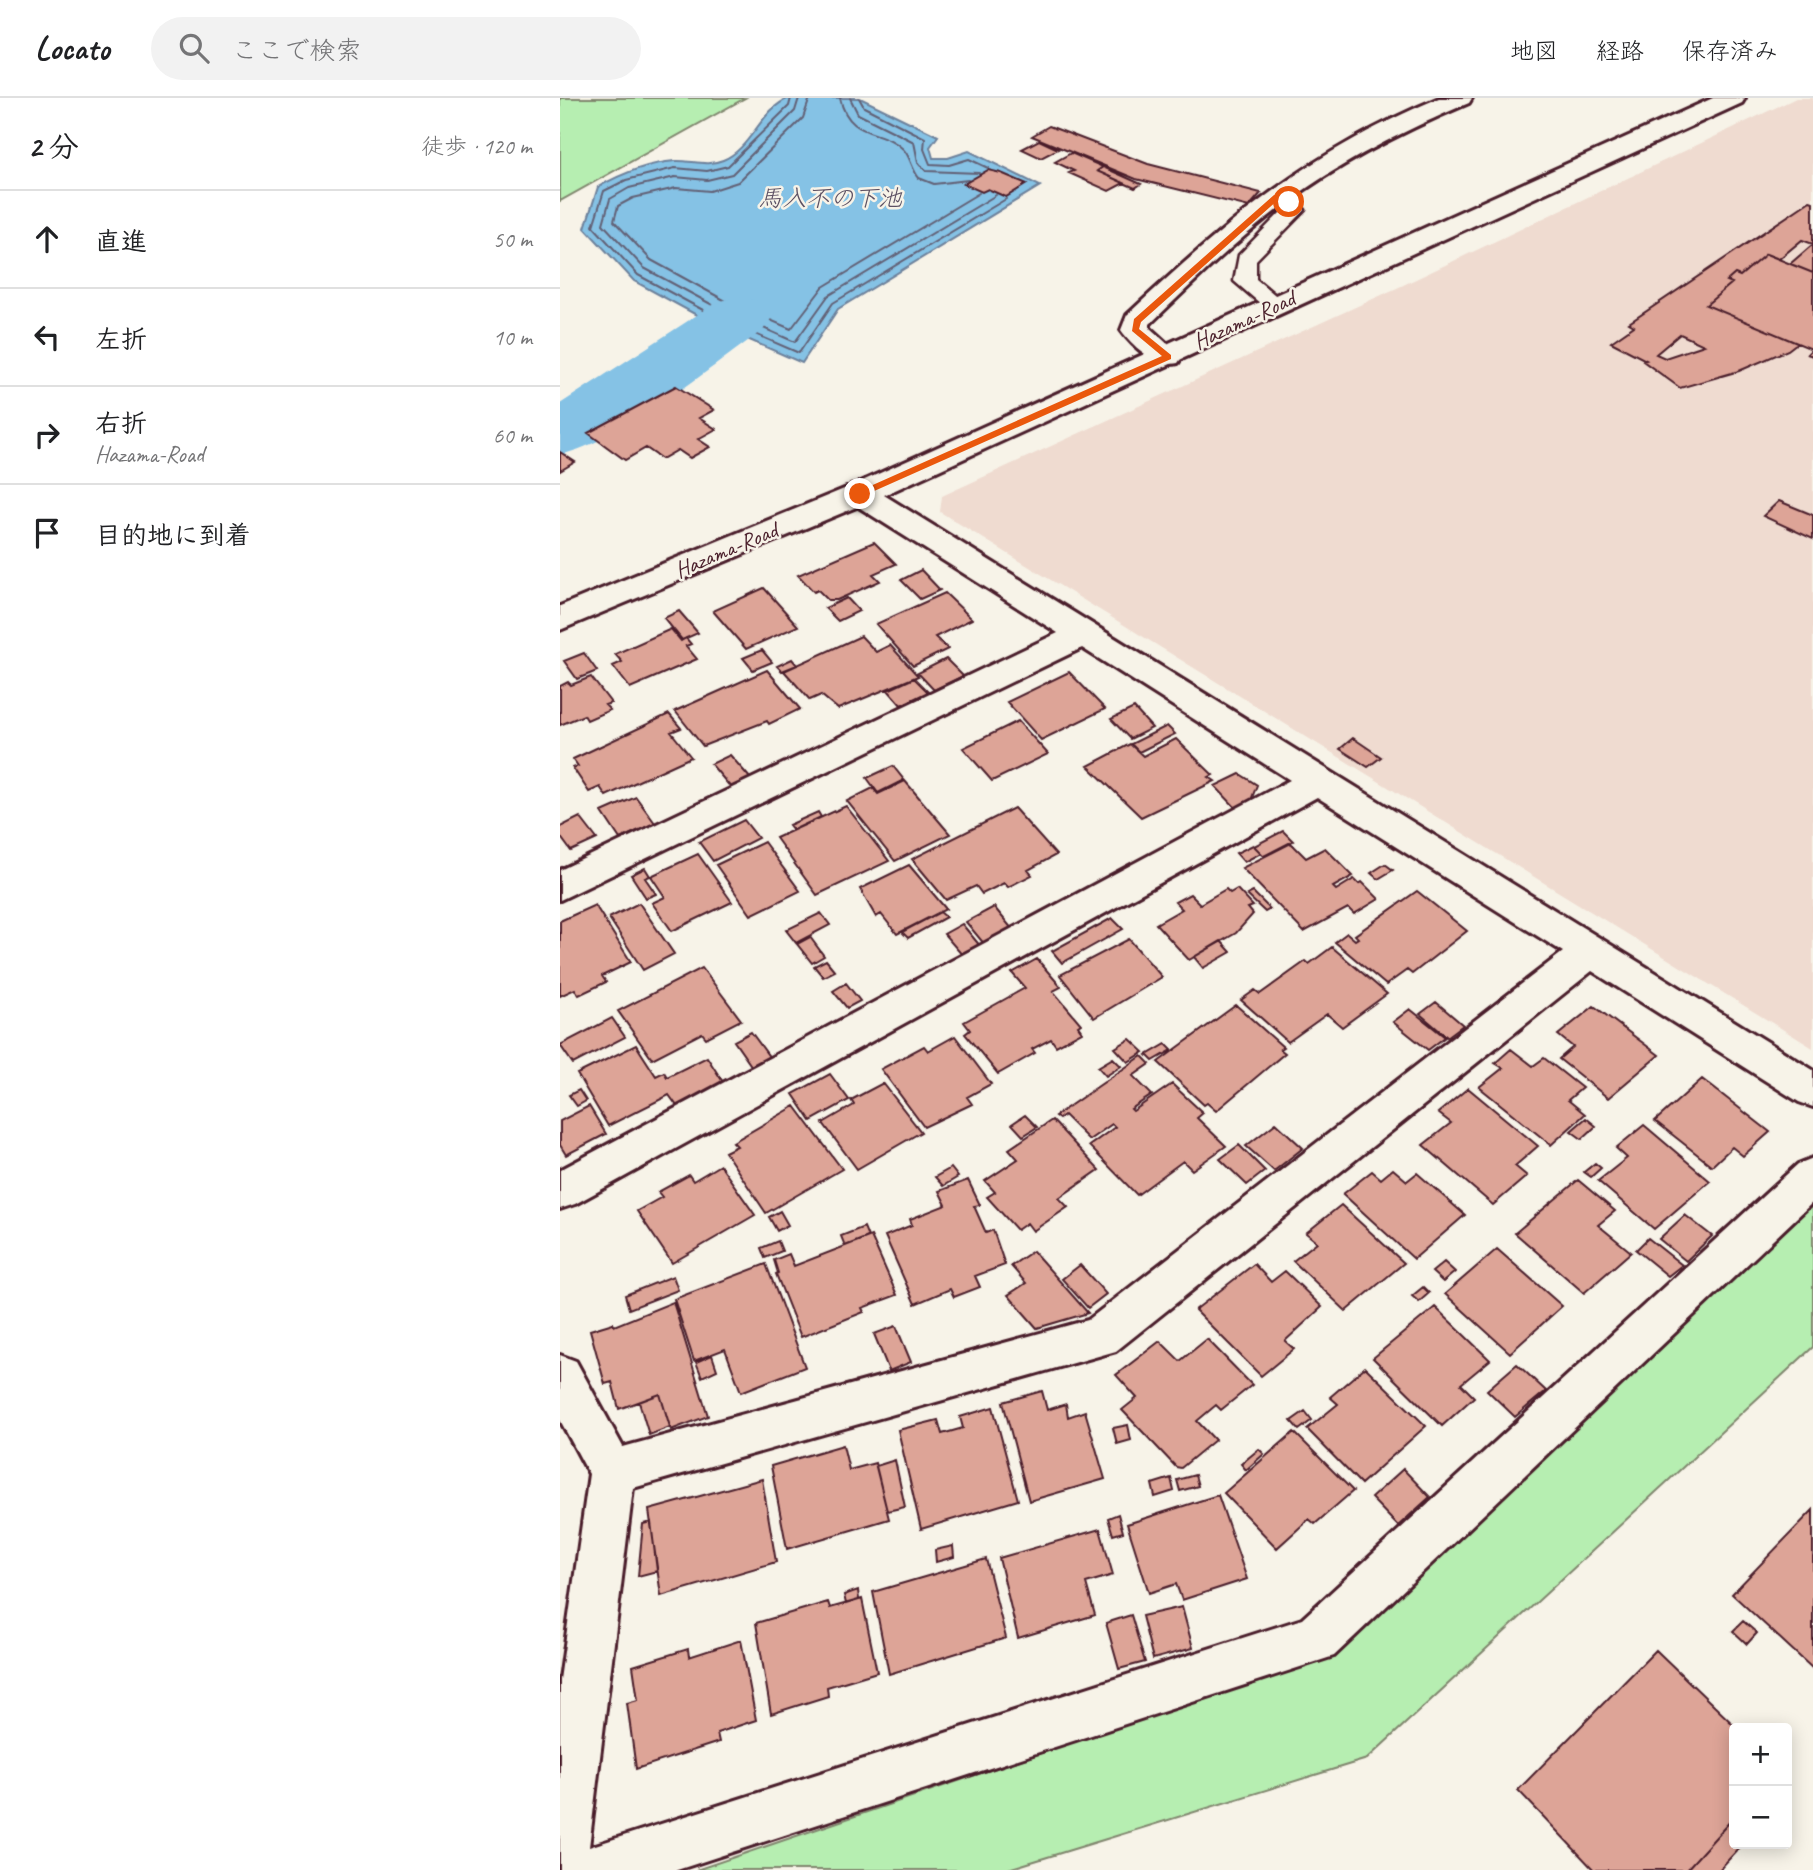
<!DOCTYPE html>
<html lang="ja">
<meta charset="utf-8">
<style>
body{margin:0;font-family:Caveat,"Klee One",sans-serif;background:#f2f2f2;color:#202124}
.controls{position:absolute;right:21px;bottom:21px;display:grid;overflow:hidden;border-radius:7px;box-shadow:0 4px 18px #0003}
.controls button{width:63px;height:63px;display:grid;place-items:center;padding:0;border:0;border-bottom:2px solid #e0e0e0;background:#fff;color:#202124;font:35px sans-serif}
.stop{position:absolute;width:21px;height:21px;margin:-16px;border:5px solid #ea580c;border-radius:50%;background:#fff}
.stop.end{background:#ea580c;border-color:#fff;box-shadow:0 2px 7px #0008}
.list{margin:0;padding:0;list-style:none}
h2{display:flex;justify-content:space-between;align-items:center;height:91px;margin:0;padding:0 28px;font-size:30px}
h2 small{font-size:23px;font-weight:400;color:#757577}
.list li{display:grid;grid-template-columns:46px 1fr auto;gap:21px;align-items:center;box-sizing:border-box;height:98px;padding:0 28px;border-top:2px solid #e0e0e0}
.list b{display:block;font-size:26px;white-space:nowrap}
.list p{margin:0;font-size:23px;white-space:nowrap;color:#757577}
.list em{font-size:23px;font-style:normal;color:#757577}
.icon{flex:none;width:38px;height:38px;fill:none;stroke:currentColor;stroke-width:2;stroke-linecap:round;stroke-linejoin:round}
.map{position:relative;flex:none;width:1253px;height:1772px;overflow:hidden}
header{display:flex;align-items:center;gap:42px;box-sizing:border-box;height:98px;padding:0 35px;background:#fff;border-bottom:2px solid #e0e0e0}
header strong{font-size:33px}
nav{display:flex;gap:38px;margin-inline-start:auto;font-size:24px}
.search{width:490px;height:63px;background:#f2f2f2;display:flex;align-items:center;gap:18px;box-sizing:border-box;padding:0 24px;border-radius:38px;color:#757577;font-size:26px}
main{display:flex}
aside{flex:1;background:#fff}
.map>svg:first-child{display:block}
.built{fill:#efdbd0}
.green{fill:#b6eeb1;stroke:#80866e;stroke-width:2}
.water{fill:#85c2e5;stroke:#6d819b;stroke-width:2}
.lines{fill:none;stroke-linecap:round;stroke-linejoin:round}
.shore{stroke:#626075;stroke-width:2}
.river{fill:#85c2e5;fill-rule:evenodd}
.building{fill:#dda497;stroke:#4a1f2b;stroke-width:2;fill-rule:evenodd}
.lane-casing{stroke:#4a1f2b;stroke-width:5}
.street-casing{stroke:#4a1f2b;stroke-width:6}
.secondary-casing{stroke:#4a1f2b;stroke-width:6}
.lane{fill:#f7f3e8;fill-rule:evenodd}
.street{fill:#f7f3e8;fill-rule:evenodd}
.secondary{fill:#f7f3e8;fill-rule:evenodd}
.route{fill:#ea580c}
.labels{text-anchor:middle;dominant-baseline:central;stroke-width:5;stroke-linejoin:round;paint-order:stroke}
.far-street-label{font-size:23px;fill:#4a1f2b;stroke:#f7f3e8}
.far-water-label{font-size:24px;font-style:italic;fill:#5c5063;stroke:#f7f3e8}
</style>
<header>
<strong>Locato</strong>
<div class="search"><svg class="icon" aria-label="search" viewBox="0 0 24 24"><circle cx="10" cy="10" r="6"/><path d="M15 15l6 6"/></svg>ここで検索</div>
<nav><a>地図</a><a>経路</a><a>保存済み</a></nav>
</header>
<main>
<aside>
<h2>2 分<small>徒歩 · 120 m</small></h2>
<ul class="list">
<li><svg class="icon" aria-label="ahead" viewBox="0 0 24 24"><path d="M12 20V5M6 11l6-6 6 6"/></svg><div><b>直進</b></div><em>50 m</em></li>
<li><svg class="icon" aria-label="left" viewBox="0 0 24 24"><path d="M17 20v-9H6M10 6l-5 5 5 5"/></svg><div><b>左折</b></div><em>10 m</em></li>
<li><svg class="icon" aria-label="right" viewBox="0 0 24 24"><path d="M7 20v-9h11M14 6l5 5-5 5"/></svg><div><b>右折</b><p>Hazama-Road</p></div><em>60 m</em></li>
<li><svg class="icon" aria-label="arrive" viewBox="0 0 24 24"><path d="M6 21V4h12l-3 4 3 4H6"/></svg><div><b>目的地に到着</b></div></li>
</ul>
</aside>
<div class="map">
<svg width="1253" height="1772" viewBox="0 0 1253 1772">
<rect width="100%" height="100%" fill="#f7f3e8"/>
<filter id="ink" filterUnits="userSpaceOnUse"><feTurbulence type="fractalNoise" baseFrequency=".0143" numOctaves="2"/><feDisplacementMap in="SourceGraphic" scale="14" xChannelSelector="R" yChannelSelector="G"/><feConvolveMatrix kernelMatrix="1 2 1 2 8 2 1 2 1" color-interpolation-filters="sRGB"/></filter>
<g filter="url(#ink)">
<!-- built -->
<path class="built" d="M 1236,0 L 1253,0 L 1253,950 L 380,414 L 382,398 L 837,190 Z"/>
<!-- green -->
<path class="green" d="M 0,0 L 185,0 L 0,103 Z
M 1253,1107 L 1253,1249 L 807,1661 L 445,1772 L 136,1772 L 758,1561 Z"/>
<!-- water -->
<path class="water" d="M 229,0 L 300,0 L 378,38 L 370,49 L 373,60 L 388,60 L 409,53 L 480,88 L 278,211 L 242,265 L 153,226 L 74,183 L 25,130 L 38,89 C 61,76 88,65 115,63 C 132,62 146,69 163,62 C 191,51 200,12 229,0 Z"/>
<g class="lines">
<!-- shore -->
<path class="shore" d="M 231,0 L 229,8 L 168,68 L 147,73 L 115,70 L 66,82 L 44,93 L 33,128 L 78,177 L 156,219 L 239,255 L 273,205 L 446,101
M 239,0 L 235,13 L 172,76 L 147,82 L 115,79 L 69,90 L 50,101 L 43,126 L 84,170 L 160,211 L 235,244 L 268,198 L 436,97
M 250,0 L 243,20 L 178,84 L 150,93 L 116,90 L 73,100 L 58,108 L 54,123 L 91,162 L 164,202 L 231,231 L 263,189 L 419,95
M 280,0 C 289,42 323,30 343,51 C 350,57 352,72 359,80 L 374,86 L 408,82
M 290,0 L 298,16 L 354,44 L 358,64 L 366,73 L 419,75
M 299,0 L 304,9 L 365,40 L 364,51 L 370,66 L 389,67 L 409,61 L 428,70"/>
<!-- river -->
<path class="river" d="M 180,198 L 203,204 L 213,218 L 203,232 C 148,271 63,342 0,357 L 0,306 L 157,204 Z"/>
</g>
<!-- building -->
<path class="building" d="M 489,28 L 588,66 L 701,95 L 689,109 L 576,81 L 472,38 Z
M 479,42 L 498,51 L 481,60 L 462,51 Z
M 511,55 L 543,69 L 537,73 L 564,85 L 549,93 L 509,75 L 514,73 L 495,64 Z
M 543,69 L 581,86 L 575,90 L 537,73 Z
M 428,72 L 441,75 L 467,86 L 446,99 L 428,91 L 422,94 L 404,86 Z
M 1250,103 L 1253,104 L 1253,175 L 1230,166 L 1253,146 L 1242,142 L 1219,161 L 1206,156 L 1180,178 L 1175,176 L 1167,183 L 1172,185 L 1146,207 L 1237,245 L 1228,252 L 1179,273 L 1120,290 L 1083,263 L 1086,262 L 1051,244 L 1074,228 L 1069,225 ZM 1120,236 L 1144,247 L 1105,260 L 1096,256 Z
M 1206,156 L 1253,175 L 1253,258 L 1247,256 L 1252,251 L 1146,207 L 1172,185 L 1167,183 L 1175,176 L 1180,178 Z
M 116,288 L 154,312 L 139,320 L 156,331 L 138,341 L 150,349 L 130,360 L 118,352 L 102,361 L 86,350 L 65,362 L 28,335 Z
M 0,354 L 15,364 L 0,373 Z
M 1219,403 L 1253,417 L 1253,441 L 1203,418 Z
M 314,444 L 336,466 L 313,476 L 320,483 L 277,502 L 268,502 L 258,492 L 254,494 L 238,477 Z
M 361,472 L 380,492 L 360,501 L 341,482 Z
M 204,490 L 238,528 L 186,551 L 153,513 Z
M 385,495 L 412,521 L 375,539 L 388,551 L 353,568 L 316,526 Z
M 287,500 L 299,513 L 278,523 L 265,510 Z
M 119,513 L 138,535 L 122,542 L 104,520 Z
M 111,531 L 121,543 L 126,540 L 131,546 L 126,548 L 137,561 L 70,590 L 53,568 L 62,564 L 55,556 Z
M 301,538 L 316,554 L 330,547 L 358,578 L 278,611 L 261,597 L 250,602 L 224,573 Z
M 202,552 L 212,564 L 193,572 L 183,560 Z
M 24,555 L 37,573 L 17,581 L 4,563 Z
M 232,561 L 237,567 L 222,573 L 217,568 Z
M 386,561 L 403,578 L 374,592 L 358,575 Z
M 207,572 L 240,611 L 209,626 L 207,623 L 143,648 L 115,613 Z
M 509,574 L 545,611 L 481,642 L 447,604 Z
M 31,579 L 51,605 L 45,607 L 50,612 L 27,622 L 24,617 L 0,627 L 0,588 L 8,584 L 11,587 Z
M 354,580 L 368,594 L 341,607 L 328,592 Z
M 574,610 L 592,630 L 570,641 L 551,621 Z
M 109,616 L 121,630 L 111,634 L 131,659 L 46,698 L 40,689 L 29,694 L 13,670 L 18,668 L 13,661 Z
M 458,623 L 488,656 L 432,683 L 403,650 Z
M 607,628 L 615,636 L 579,654 L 571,646 Z
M 793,640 L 821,659 L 808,669 L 780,651 Z
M 616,641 L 653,677 L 649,679 L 655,683 L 581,719 L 528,668 L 570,646 L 583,658 Z
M 170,657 L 191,681 L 172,691 L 151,666 Z
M 333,668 L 344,682 L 318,695 L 307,680 Z
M 680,676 L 697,687 L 691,702 L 676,710 L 655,688 Z
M 345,683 L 390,736 L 335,763 L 287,703 L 313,690 L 318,696 Z
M 76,699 L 95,725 L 60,741 L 42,714 Z
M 286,708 L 329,763 L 257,797 L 216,740 Z
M 454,710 L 496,757 L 468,772 L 472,777 L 448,789 L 444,785 L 422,796 L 416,788 L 386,802 L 352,761 Z
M 258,714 L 261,719 L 233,732 L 229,727 Z
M 20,719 L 37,741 L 11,753 L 0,738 L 0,729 Z
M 184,722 L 198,740 L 153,763 L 139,744 Z
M 723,733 L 733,743 L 704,758 L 694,748 Z
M 204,744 L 240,793 L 191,817 L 156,767 Z
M 731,745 L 746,760 L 765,750 L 793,778 L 773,789 L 776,792 L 794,781 L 799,786 L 802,784 L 819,801 L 794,816 L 788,810 L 744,834 L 682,770 Z
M 693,747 L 701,755 L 684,764 L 676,755 Z
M 138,756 L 172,804 L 112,833 L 92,805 L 105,799 L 91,778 Z
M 825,766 L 833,772 L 818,781 L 811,775 Z
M 349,767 L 386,811 L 337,836 L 321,816 L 316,819 L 300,791 Z
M 85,770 L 90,778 L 85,780 L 96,796 L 86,800 L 71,777 Z
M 666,791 L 670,795 L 677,791 L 693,808 L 688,810 L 693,816 L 676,835 L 629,862 L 596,826 L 622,811 L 615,804 L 630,796 L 640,806 Z
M 857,793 L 907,833 L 852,876 L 847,872 L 826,887 L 775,844 L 787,835 L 795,842 L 798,840 L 795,837 Z
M 693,794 L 710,811 L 705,814 L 687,797 Z
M 79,805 L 114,856 L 83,872 L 49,820 Z
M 35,807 L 71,864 L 42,878 L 46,884 L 19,897 L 15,891 L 0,898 L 0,823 Z
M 434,809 L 453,832 L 425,847 L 406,824 Z
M 380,814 L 386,819 L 348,840 L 342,834 Z
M 261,815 L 270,827 L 236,845 L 226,832 Z
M 552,820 L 563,831 L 502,865 L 492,853 Z
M 402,826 L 421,849 L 403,858 L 384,836 Z
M 250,839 L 264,858 L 252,865 L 237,846 Z
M 569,841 L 602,879 L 534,920 L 500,877 Z
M 661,843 L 671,854 L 643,870 L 634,859 Z
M 772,849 L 827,896 L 782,929 L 767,916 L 728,944 L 681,902 L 695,892 L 700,896 L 746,863 L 749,866 Z
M 477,861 L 501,889 L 493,893 L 521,926 L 518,928 L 522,934 L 496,948 L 491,941 L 472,951 L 475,955 L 438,976 L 405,936 L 410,932 L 404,924 L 465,890 L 452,875 Z
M 266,862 L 275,873 L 263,879 L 254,868 Z
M 142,870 L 181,922 L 146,940 L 142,935 L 92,961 L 58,913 Z
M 286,885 L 300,903 L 287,910 L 273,893 Z
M 876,904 L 903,927 L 887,939 L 860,916 Z
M 676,907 L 723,949 L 720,951 L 725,955 L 656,1013 L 647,1005 L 644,1007 L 598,964 Z
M 1034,908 L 1099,957 L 1048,1000 L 999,961 L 1013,949 L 998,937 Z
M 850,911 L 885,939 L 868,952 L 833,924 Z
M 52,920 L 65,939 L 13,966 L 0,947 Z
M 191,934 L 210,960 L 192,969 L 174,943 Z
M 395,938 L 431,986 L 407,999 L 412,1006 L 364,1029 L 321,971 L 364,948 L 368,953 Z
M 570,941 L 584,954 L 568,964 L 555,950 Z
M 606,946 L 612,952 L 593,963 L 587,957 Z
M 76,947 L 96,978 L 104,974 L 107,979 L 147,959 L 163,984 L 117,1008 L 109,997 L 48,1028 L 17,976 Z
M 951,951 L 973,968 L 984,960 L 1022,990 L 1008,1002 L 1025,1016 L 991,1047 L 919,989 L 943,970 L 935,965 Z
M 582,958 L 590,966 L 573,978 L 592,997 L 571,1011 L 573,1013 L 612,986 L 643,1015 L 637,1020 L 666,1048 L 632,1072 L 623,1063 L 577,1097 L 529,1048 L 555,1029 L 552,1026 L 529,1042 L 504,1017 L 499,1021 L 495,1018 Z
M 553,960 L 561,968 L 546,978 L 538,969 Z
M 270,976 L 289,1002 L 251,1023 L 233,996 Z
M 1142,981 L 1210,1034 L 1183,1058 L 1172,1049 L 1152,1068 L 1095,1023 Z
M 323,985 L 361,1034 L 297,1071 L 263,1025 L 294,1007 L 291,1002 Z
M 908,990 L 978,1048 L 955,1068 L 967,1078 L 933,1107 L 863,1047 L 891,1025 L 878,1015 Z
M 19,992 L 26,1003 L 17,1008 L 9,997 Z
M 29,1008 L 46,1036 L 6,1057 L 0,1047 L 0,1023 Z
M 235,1008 L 282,1071 L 206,1115 L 165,1054 L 177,1048 L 173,1044 Z
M 465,1017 L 477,1029 L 463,1038 L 452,1026 Z
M 1026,1020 L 1036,1028 L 1022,1041 L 1011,1033 Z
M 492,1022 L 539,1072 L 499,1100 L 508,1109 L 473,1133 L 467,1125 L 457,1132 L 427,1099 L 435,1094 L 425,1083 L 458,1061 L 449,1051 Z
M 716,1025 L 743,1050 L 714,1073 L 686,1048 Z
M 1084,1027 L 1150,1083 L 1094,1131 L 1038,1083 L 1067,1060 L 1056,1050 Z
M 679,1047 L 705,1073 L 687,1087 L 660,1061 Z
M 1035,1065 L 1041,1070 L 1031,1079 L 1024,1074 Z
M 160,1067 L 195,1117 L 112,1165 L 77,1113 L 102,1099 L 98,1094 L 129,1077 L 133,1083 Z
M 391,1070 L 398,1079 L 383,1088 L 375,1079 Z
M 833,1071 L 847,1083 L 857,1075 L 905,1117 L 854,1161 L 783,1096 L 812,1073 L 821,1081 Z
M 408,1082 L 420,1107 L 414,1108 L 426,1135 L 433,1132 L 445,1167 L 415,1178 L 420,1189 L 394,1199 L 390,1191 L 355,1206 L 325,1138 L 352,1127 L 350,1121 L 386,1107 L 379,1093 Z
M 1018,1082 L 1055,1113 L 1038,1127 L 1071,1154 L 1024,1195 L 955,1135 Z
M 781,1107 L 844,1165 L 786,1213 L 733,1163 L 757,1144 L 746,1135 Z
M 220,1113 L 228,1127 L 217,1133 L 209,1119 Z
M 1125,1117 L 1152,1138 L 1126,1163 L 1099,1141 Z
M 304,1129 L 308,1139 L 285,1148 L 281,1138 Z
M 311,1138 L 337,1197 L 302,1210 L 304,1214 L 241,1239 L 216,1176 L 218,1175 L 214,1162 L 229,1156 L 234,1168 Z
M 1088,1140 L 1122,1167 L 1108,1178 L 1076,1152 Z
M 218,1143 L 222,1153 L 205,1160 L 201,1150 Z
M 937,1151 L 1002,1208 L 950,1255 L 885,1196 Z
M 473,1153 L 528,1215 L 477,1230 L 448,1197 L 466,1185 L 451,1168 Z
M 884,1164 L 895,1174 L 883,1184 L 872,1174 Z
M 206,1166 L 245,1269 L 181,1294 L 165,1251 L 134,1263 L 114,1201 Z
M 694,1166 L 711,1184 L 725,1173 L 762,1209 L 725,1243 L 734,1251 L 701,1278 L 635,1212 Z
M 520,1167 L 546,1196 L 528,1210 L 502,1181 Z
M 113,1178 L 118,1192 L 69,1211 L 65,1197 Z
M 863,1189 L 869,1195 L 859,1204 L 852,1198 Z
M 113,1204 L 148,1318 L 111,1332 L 100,1296 L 59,1311 L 52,1284 L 45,1286 L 30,1232 L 53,1225 L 54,1228 Z
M 875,1209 L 930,1262 L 901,1286 L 914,1299 L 882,1328 L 813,1260 Z
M 336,1228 L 351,1264 L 329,1273 L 314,1236 Z
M 647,1241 L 692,1287 L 661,1312 L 656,1307 L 637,1323 L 655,1342 L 621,1370 L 616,1369 L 562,1312 L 577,1300 L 556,1277 L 600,1243 L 620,1263 Z
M 152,1257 L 157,1272 L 142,1279 L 136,1264 Z
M 957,1266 L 986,1293 L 955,1319 L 927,1292 Z
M 805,1269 L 866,1328 L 801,1386 L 747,1331 L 778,1306 L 770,1299 Z
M 482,1293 L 487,1312 L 506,1306 L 508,1319 L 525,1313 L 545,1381 L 469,1403 L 443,1304 Z
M 100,1296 L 110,1329 L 89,1337 L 79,1304 Z
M 433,1309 L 458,1402 L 361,1431 L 338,1332 L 378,1322 L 382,1336 L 403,1330 L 400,1319 Z
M 745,1313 L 752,1322 L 739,1332 L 731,1323 Z
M 568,1327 L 571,1342 L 557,1346 L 553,1330 Z
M 734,1334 L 793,1393 L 755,1426 L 749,1421 L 717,1450 L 664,1395 Z
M 283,1347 L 289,1372 L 315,1365 L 329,1421 L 227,1451 L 211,1368 Z
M 699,1351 L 704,1356 L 686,1372 L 681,1366 Z
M 335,1362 L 345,1409 L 327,1413 L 316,1368 Z
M 843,1371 L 870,1399 L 838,1428 L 811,1400 Z
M 635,1377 L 638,1388 L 620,1393 L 617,1382 Z
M 611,1380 L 614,1393 L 595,1399 L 592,1386 Z
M 202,1381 L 216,1464 L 101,1498 L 89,1412 Z
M 658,1397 L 687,1481 L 622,1502 L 616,1486 L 589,1495 L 567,1426 Z
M 1253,1412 L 1253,1571 L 1172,1496 Z
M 558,1416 L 563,1434 L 553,1437 L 548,1420 Z
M 91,1424 L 97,1473 L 78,1478 L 83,1426 Z
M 540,1431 L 553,1477 L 526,1485 L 535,1517 L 458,1540 L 439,1460 Z
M 393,1448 L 394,1459 L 376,1464 L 375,1452 Z
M 426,1461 L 446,1540 L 329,1576 L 313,1494 Z
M 298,1492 L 299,1502 L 286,1506 L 284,1497 Z
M 302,1501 L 317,1574 L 267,1589 L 268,1598 L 211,1616 L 196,1525 L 268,1504 L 270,1510 Z
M 622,1509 L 633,1550 L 593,1561 L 582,1518 Z
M 571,1517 L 585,1564 L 559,1571 L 546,1525 Z
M 1183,1523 L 1197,1535 L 1187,1546 L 1173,1533 Z
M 181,1542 L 196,1622 L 157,1635 L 159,1644 L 76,1671 L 67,1605 L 78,1602 L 73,1568 L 128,1551 L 129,1559 Z
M 1096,1552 L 1177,1630 L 1174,1630 L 1174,1719 L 1126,1772 L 1034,1772 L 958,1692 Z
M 1174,1719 L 1174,1746 L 1183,1746 L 1159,1772 L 1126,1772 Z"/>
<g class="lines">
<defs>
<path id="lane" d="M 717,93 L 736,100 L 745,112 L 696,162 L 696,181 L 727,207 L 716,213 L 708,212 L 674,183 L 679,157 L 724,111 L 707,99 Z"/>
<path id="street" d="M 879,0 L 912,0 L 909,5 C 845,32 782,63 726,105 C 677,141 634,184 590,226 L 590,230 L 622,259 L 618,265 C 597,270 573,249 561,232 L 567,217 C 668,123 749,54 879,0 Z
M 300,386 L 311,389 L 1253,972 L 1253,1009 L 1239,1004 L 1032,873 L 556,1253 L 73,1390 L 29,1749 L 742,1521 L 1238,1066 L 1253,1060 L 1253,1104 L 774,1558 L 117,1772 L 0,1772 L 0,1582 L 29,1376 L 0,1322 L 0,1257 L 16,1263 L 63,1349 L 528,1222 L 1003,854 L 757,699 L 15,1106 L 0,1111 L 0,1072 L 730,682 L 522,550 L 0,802 L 0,772 L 498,535 L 289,403 L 285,396 L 289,389 Z"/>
<path id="secondary" d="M 1153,0 L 1185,0 L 1182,5 L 311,403 L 0,532 L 0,508 L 289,389 Z"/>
</defs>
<!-- lane casing -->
<use href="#lane" class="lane-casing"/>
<!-- street casing -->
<use href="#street" class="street-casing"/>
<!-- secondary casing -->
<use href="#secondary" class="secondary-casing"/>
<!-- lane -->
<use href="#lane" class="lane"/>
<!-- street -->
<use href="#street" class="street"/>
<!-- secondary -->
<use href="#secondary" class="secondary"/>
</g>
</g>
<!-- route -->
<path class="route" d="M 714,97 L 733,104 L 729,107 L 718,102 L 581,224 L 579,231 L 611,257 L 611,261 L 303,398 L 297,398 L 297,394 L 602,258 L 572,233 L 574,221 Z"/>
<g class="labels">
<!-- far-street labels -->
<g class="far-street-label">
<text transform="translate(684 222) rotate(-25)">Hazama-Road</text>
<text transform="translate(166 452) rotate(-23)">Hazama-Road</text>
</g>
<!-- far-water labels -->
<g class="far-water-label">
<text x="270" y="100">馬入不の下池</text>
</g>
</g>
</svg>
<div class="controls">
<button>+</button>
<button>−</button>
</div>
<div class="stop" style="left:729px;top:104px"></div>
<div class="stop end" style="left:300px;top:396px"></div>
</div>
</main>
